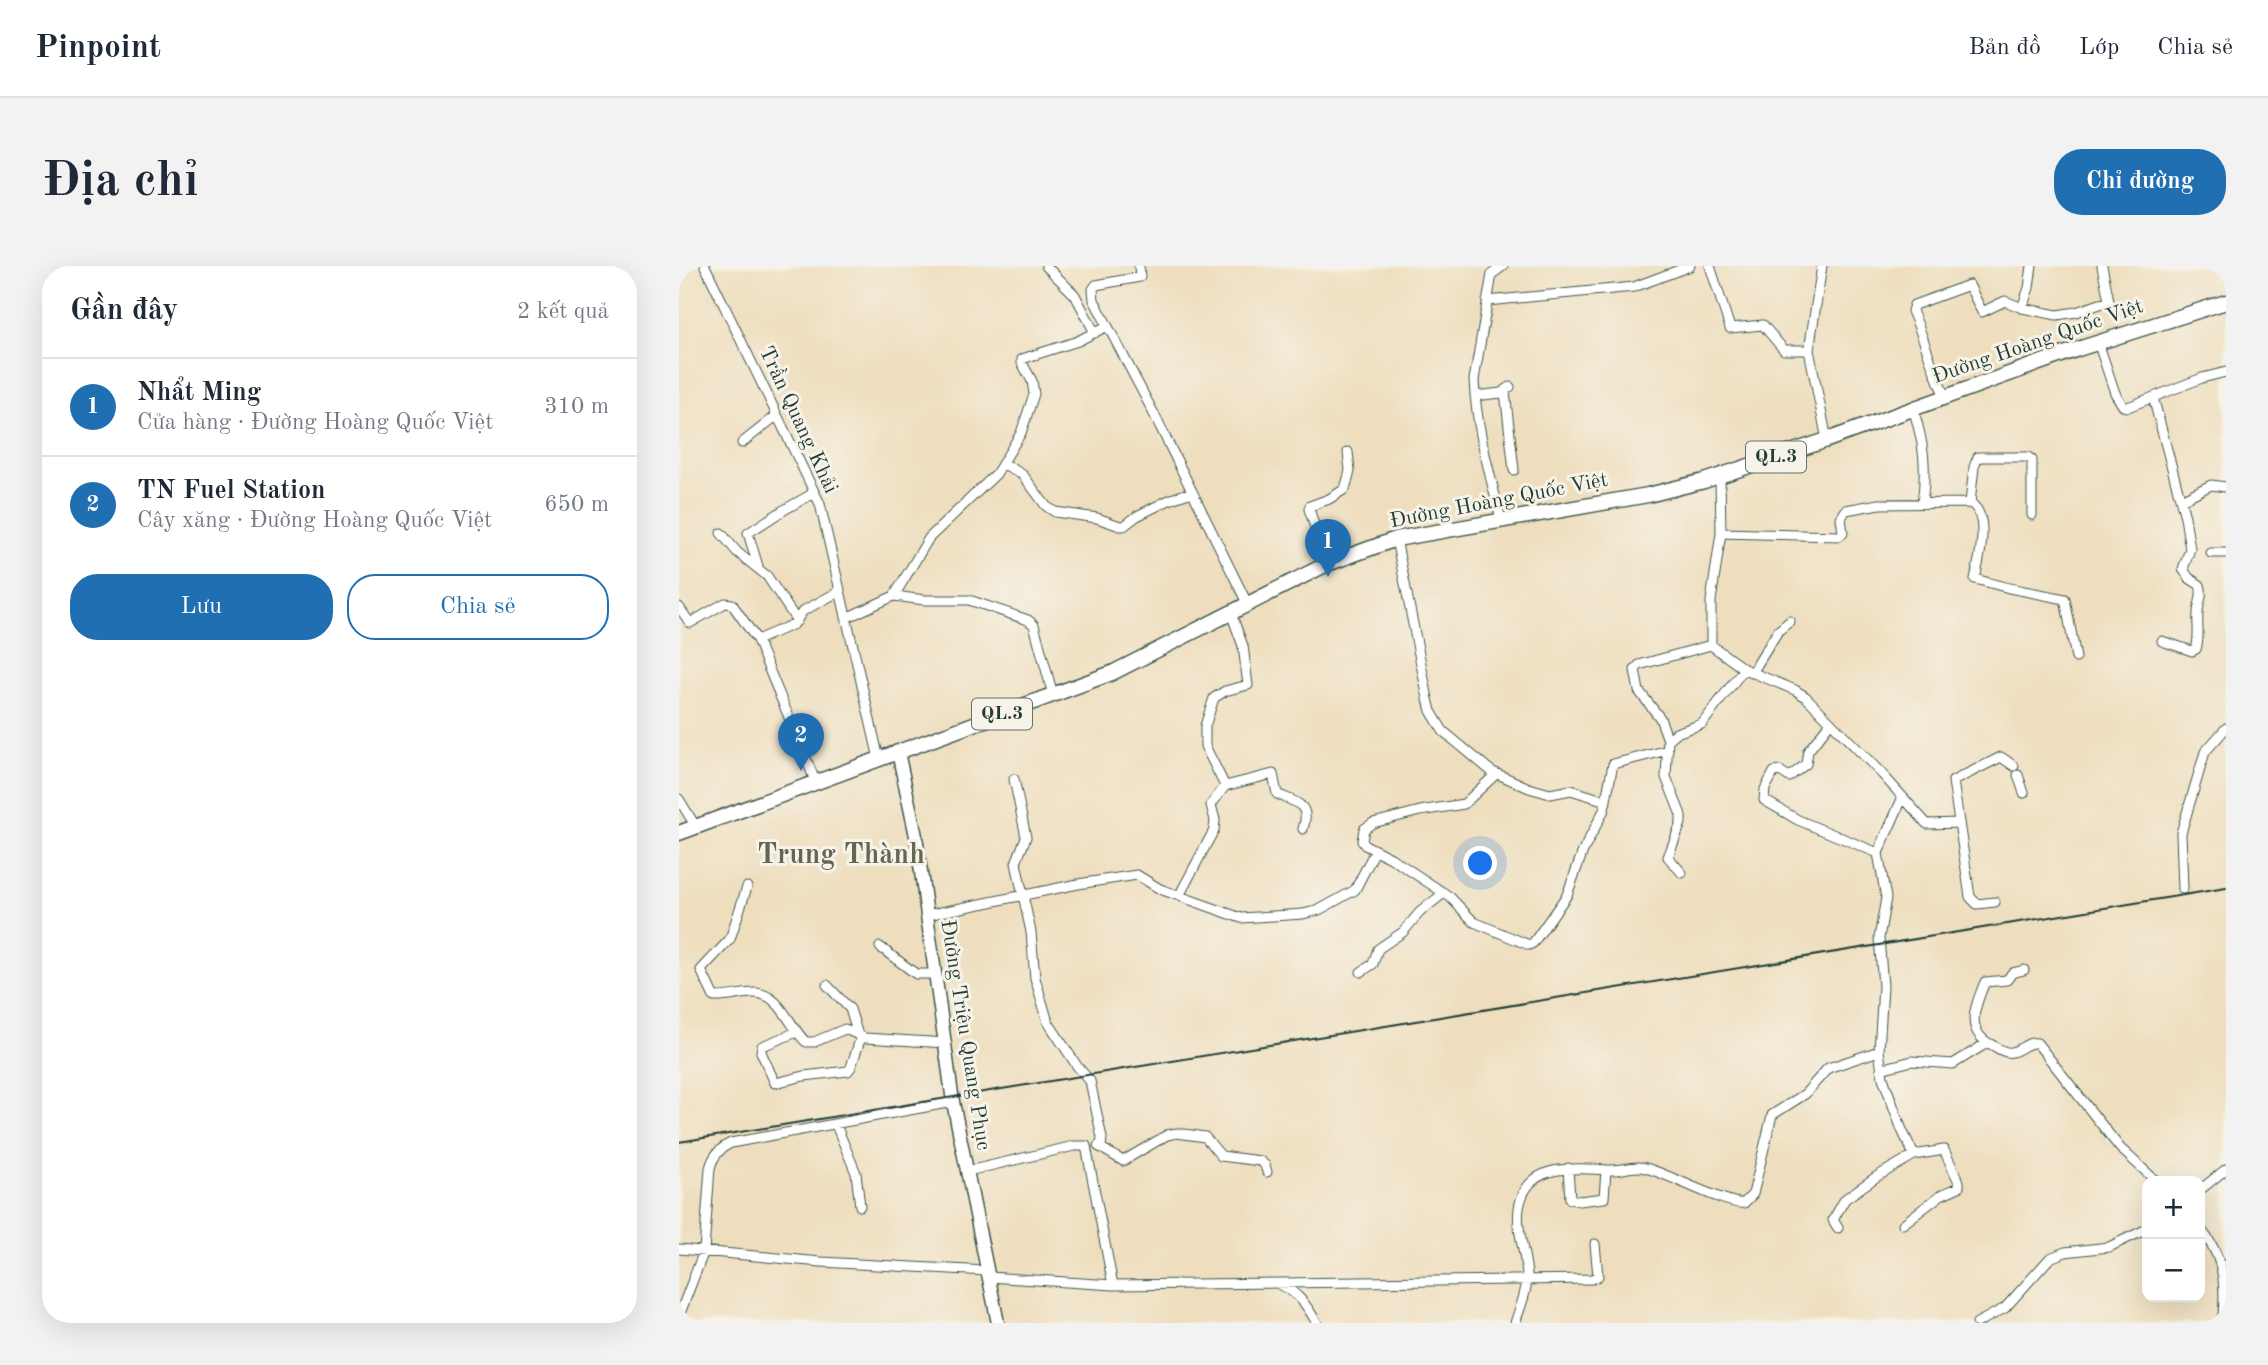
<!DOCTYPE html>
<html lang="vi">
<meta charset="utf-8">
<style>
body{margin:0;font-family:"Old Standard TT",serif;background:#f2f2f3;color:#1f2937}
.controls{position:absolute;right:21px;bottom:21px;display:grid;overflow:hidden;border-radius:14px;box-shadow:0 7px 28px #0002}
.controls button{width:63px;height:63px;display:grid;place-items:center;padding:0;border:0;border-bottom:2px solid #e0e1e3;background:#fff;color:#1f2937;font:35px sans-serif}
.you{position:absolute;left:802px;top:598px;width:24px;height:24px;margin:-18px;border:5px solid #fff;border-radius:50%;background:#1a73e8;box-shadow:0 0 0 10px #1a73e833}
.badge{display:grid;place-items:center;width:46px;height:46px;border-radius:50%;background:#1f6fb2;color:#fff;font-size:23px;font-weight:700}
.pin{position:absolute;translate:-50% -58px;filter:drop-shadow(0 2px 4px #0008)}
.pin::after{content:'';position:absolute;top:37px;width:24px;height:21px;background:inherit;clip-path:polygon(0 0,100% 0,50% 100%)}
.list{margin:0;padding:0;list-style:none}
h2{display:flex;justify-content:space-between;align-items:center;height:91px;margin:0;padding:0 28px;font-size:30px}
h2 small{font-size:23px;font-weight:400;color:#747a83}
.list li{display:grid;grid-template-columns:46px 1fr auto;gap:21px;align-items:center;box-sizing:border-box;height:98px;padding:0 28px;border-top:2px solid #e0e1e3}
.list b{display:block;font-size:26px;white-space:nowrap}
.list p{margin:0;font-size:23px;white-space:nowrap;color:#747a83}
.list em{font-size:23px;font-style:normal;color:#747a83}
.actions{display:flex;gap:14px;padding:21px 28px}
.actions a{flex:1;padding:16px 0;border:2px solid #1f6fb2;border-radius:28px;text-align:center;font-size:24px;color:#1f6fb2}
.actions .main{background:#1f6fb2;color:#fff}
.map{position:relative;flex:none;width:1547px;height:1057px;overflow:hidden;border-radius:28px}
header{display:flex;align-items:center;gap:42px;box-sizing:border-box;height:98px;padding:0 35px;background:#fff;border-bottom:2px solid #e0e1e3}
header strong{font-size:33px}
nav{display:flex;gap:38px;margin-inline-start:auto;font-size:24px}
.intro{display:flex;align-items:center;justify-content:space-between;box-sizing:border-box;height:168px;padding:0 42px}
h1{margin:0;font-size:49px}
.button{padding:18px 32px;border-radius:28px;background:#1f6fb2;color:#fff;font-size:24px;font-weight:700}
main{display:flex;gap:42px;padding:0 42px}
aside{flex:1;background:#fff;border-radius:28px;box-shadow:0 7px 28px #0002}
.map>svg:first-child{display:block}
.lines{fill:none;stroke-linecap:round;stroke-linejoin:round}
.minor-casing{stroke:#3e5549;stroke-width:11}
.major-casing{stroke:#3e5549;stroke-width:15}
.highway-casing{stroke:#3e5549;stroke-width:17}
.minor{stroke:#fff;stroke-width:9}
.major{stroke:#fff;stroke-width:12}
.highway{stroke:#fff;stroke-width:14}
.rail{stroke:#1f3d34;stroke-width:2}
.labels{text-anchor:middle;dominant-baseline:central;stroke-width:6;stroke-linejoin:round;paint-order:stroke}
.shield{fill:#f7f3e8;stroke:#60746a;stroke-width:2}
.shield-label{font-size:19px;font-weight:bold;fill:#1f3d34}
.street-label{font-size:21px;fill:#1f3d34;stroke:#f7f3e8}
.district-label{font-size:28px;font-weight:bold;fill:#636654;stroke:#f7f3e8}
</style>
<header>
<strong>Pinpoint</strong>
<nav><a>Bản đồ</a><a>Lớp</a><a>Chia sẻ</a></nav>
</header>
<div class="intro"><h1>Địa chỉ</h1><a class="button">Chỉ đường</a></div>
<main>
<aside>
<h2>Gần đây<small>2 kết quả</small></h2>
<ul class="list">
<li><span class="badge">1</span><div><b>Nhẩt Ming</b><p>Cửa hàng · Đường Hoàng Quốc Việt</p></div><em>310 m</em></li>
<li><span class="badge">2</span><div><b>TN Fuel Station</b><p>Cây xăng · Đường Hoàng Quốc Việt</p></div><em>650 m</em></li>
</ul>
<div class="actions"><a class="main">Lưu</a><a>Chia sẻ</a></div>
</aside>
<div class="map">
<svg width="1547" height="1057" viewBox="0 0 1547 1057">
<rect width="100%" height="100%" fill="#f7f3e8"/>
<filter id="ink" filterUnits="userSpaceOnUse"><feTurbulence type="fractalNoise" baseFrequency=".0143" numOctaves="2"/><feDisplacementMap in="SourceGraphic" scale="14" xChannelSelector="R" yChannelSelector="G"/><feConvolveMatrix kernelMatrix="1 2 1 2 8 2 1 2 1" color-interpolation-filters="sRGB"/></filter>
<filter id="wash" filterUnits="userSpaceOnUse"><feTurbulence type="fractalNoise" baseFrequency=".00686" numOctaves="4" result="noise"/><feDisplacementMap in="SourceGraphic" scale="28" xChannelSelector="R" yChannelSelector="G"/><feGaussianBlur stdDeviation="1.57" result="paint"/><feColorMatrix in="noise" values="0 0 0 0 0 0 0 0 0 0 0 0 0 0 0 0 0 1.4 0 .05"/><feComposite in="paint" operator="in"/></filter>
<g filter="url(#wash)">
<rect width="100%" height="100%" fill="#eedebe"/>
</g>
<g filter="url(#ink)">
<g class="lines">
<defs>
<path id="minor" d="M 26,0 L 141,238 L 200,493
M 367,0 L 396,29 L 416,67
M 460,0 L 461,11 L 417,19 L 414,23 L 415,34 L 472,142 L 568,337
M 1031,0 L 1051,62 L 1084,59 L 1105,84 L 1130,84
M 1143,0 L 1130,84 L 1148,174
M 808,35 L 955,21 L 1011,0
M 1343,42 L 1350,22 L 1353,0
M 1419,76 L 1436,127 L 1444,140 L 1449,141 L 1523,112 L 1547,106
M 826,126 L 835,204
M 796,130 L 822,127 L 831,121
M 1266,130 C 1252,102 1246,73 1233,45 L 1235,39 L 1290,19 L 1303,46 L 1326,35 L 1343,42 L 1378,49 L 1397,46 L 1430,35 L 1423,0
M 1474,131 L 1506,251 L 1511,283 L 1504,303 L 1510,312 L 1521,319 C 1525,330 1519,337 1519,348 C 1518,360 1521,371 1517,383 L 1513,385 L 1483,375
M 1234,142 C 1245,178 1248,201 1243,238
M 63,177 L 97,150
M 325,198 L 344,209 L 367,240 L 376,246 L 418,252 L 441,260 L 445,260 L 458,250 L 490,234 L 512,226
M 1502,234 L 1532,219 L 1547,221
M 1291,237 L 1295,201 L 1299,191 L 1349,191 L 1353,194 L 1353,249
M 822,254 C 811,208 797,161 795,114 L 813,8 L 824,0
M 42,267 L 58,286 L 88,310 L 118,355
M 1042,267 L 1160,270 L 1164,267 L 1162,252 L 1167,244 L 1200,238 L 1291,237 C 1312,248 1300,294 1296,313 L 1330,322 L 1386,333 L 1397,392
M 717,273 L 749,433 L 752,445 L 764,465 L 812,505 L 850,522 L 871,528 L 892,524 L 927,535
M 1532,287 L 1547,287
M 648,298 L 630,243 L 631,240 L 650,233 L 666,223 L 671,205 L 669,186
M 79,300 L 69,267 L 103,245 L 135,227
M 215,330 L 250,272 L 317,208 L 342,167 L 355,128 L 353,115 L 343,97 L 343,93 L 399,75 L 428,60
M 0,341 L 11,357 L 46,337 L 53,338 L 78,374 L 137,517
M 167,352 L 215,330 L 246,334 L 290,334 L 349,354 L 355,359 L 374,429
M 78,374 L 115,358 L 124,345 L 161,325
M 1032,379 L 1065,403 L 1116,424 L 1127,431 L 1203,508 L 1248,558 L 1280,557
M 1032,379 L 1032,335 L 1042,267 L 1041,210
M 1073,407 L 1099,365 L 1111,355
M 1152,456 L 1129,485 L 1127,498 L 1110,511 L 1101,505 L 1095,506 L 1086,523 L 1085,534 L 1119,554 L 1199,587
M 989,474 L 997,467 L 1023,458 L 1065,403
M 817,508 L 785,538 L 741,545 L 694,557 L 685,563 L 683,575 L 686,579 L 712,592 L 771,631 L 795,656 L 850,679 L 854,677 L 888,629 L 904,585 L 925,544 L 934,498 L 989,484
M 1339,509 L 1345,527
M 335,513 L 347,571 L 337,597 L 352,666 L 356,712 L 369,756 L 398,800 L 411,815 L 423,872 L 422,881
M 546,520 L 594,508 L 598,528 C 618,537 632,538 624,563
M 0,533 L 17,561
M 1223,533 L 1199,587 L 1207,632 L 1200,672 L 1204,720 L 1200,785 L 1204,812 L 1223,864 L 1235,889
M 1003,607 L 989,591 L 1002,557 L 1002,549 L 987,511 L 989,474 L 981,452 L 960,425 L 956,404 L 960,399 L 1032,379
M 68,621 L 51,673 L 22,704 L 35,731 C 48,732 62,727 75,727 C 102,727 110,761 127,776 L 135,776 L 166,763 L 186,772 L 267,777
M 1504,623 L 1502,567 L 1526,486 L 1547,462
M 500,630 L 535,564 L 536,554 L 532,539 L 546,520 L 526,480 L 526,460 L 535,432 L 546,425 L 569,419 L 564,380 L 552,347
M 1316,636 L 1298,638 L 1291,631 L 1274,515 L 1322,491 L 1335,500
M 248,649 L 399,618 L 458,609 L 481,623 L 562,652 L 624,648 L 640,644 L 676,624 L 696,585
M 201,681 L 237,708 L 257,708
M 1345,704 L 1333,707 L 1328,714 L 1306,716 C 1297,738 1284,765 1313,779 C 1319,782 1326,788 1333,786 C 1343,784 1348,775 1358,777 L 1441,882 L 1477,915
M 682,706 L 694,698 L 699,683 L 724,666 L 741,646 L 765,627
M 148,719 L 171,743 L 179,769
M 118,766 L 83,780 L 82,786 L 96,817 L 125,810 L 169,805 L 172,801 L 182,771
M 1202,803 L 1233,795 L 1274,798 L 1308,777
M 157,859 L 177,907 L 181,940
M 419,880 L 444,895 L 488,869 L 498,867 L 526,871 L 542,890 L 581,895 L 586,899 L 588,906
M 889,902 L 891,933 L 900,935 L 925,932 L 927,904
M 289,905 L 395,880 L 407,880 L 434,1019
M 1521,924 L 1547,903
M 1159,962 L 1154,954 L 1166,933 L 1197,911 L 1235,889 L 1265,884 L 1280,916 L 1280,921 L 1262,929 L 1224,958
M 1521,962 C 1544,990 1547,1014 1544,1050
M 0,983 L 142,996 L 308,1005
M 310,1011 L 434,1019 L 913,1013 L 919,1010 L 916,978
M 601,1019 C 620,1027 628,1040 638,1057
M 0,1050 L 25,985 L 31,902 C 34,890 41,882 52,877 L 274,836
M 836,1057 C 841,1042 848,1026 848,1010 C 847,985 833,956 843,931 C 856,895 904,903 933,904 C 946,904 957,898 970,903 C 991,909 1050,940 1065,937 L 1074,928 L 1093,849 L 1126,828 L 1149,802 L 1200,785
M 1298,1057 L 1326,1042 L 1371,992 L 1386,986 L 1430,981 L 1468,963"/>
<path id="major" d="M 219,486 L 237,570 L 274,836 L 319,1057"/>
<path id="highway" d="M 0,567 L 433,407 L 648,298 L 717,273 L 969,229 L 1025,215 L 1148,174 L 1399,83 L 1547,36"/>
</defs>
<!-- minor casing -->
<use href="#minor" class="minor-casing"/>
<!-- major casing -->
<use href="#major" class="major-casing"/>
<!-- highway casing -->
<use href="#highway" class="highway-casing"/>
<!-- minor -->
<use href="#minor" class="minor"/>
<!-- major -->
<use href="#major" class="major"/>
<!-- highway -->
<use href="#highway" class="highway"/>
<!-- rail -->
<path class="rail" d="M 0,876 L 1547,622"/>
</g>
</g>
<g class="labels">
<!-- shield labels -->
<g class="shield">
<rect x="1067" y="175.5" width="60" height="31" rx="5"/>
<rect x="293" y="432.5" width="60" height="31" rx="5"/>
</g>
<g class="shield-label">
<text x="1097" y="191">QL.3</text>
<text x="323" y="448">QL.3</text>
</g>
<!-- street labels -->
<g class="street-label">
<text transform="translate(1359 76) rotate(-19)">Đường Hoàng Quốc Việt</text>
<text transform="translate(119 154) rotate(65)">Trần Quang Khải</text>
<text transform="translate(820 235) rotate(-11)">Đường Hoàng Quốc Việt</text>
<text transform="translate(286 769) rotate(81)">Đường Triệu Quang Phục</text>
</g>
<!-- district labels -->
<g class="district-label">
<text x="162" y="590">Trung Thành</text>
</g>
</g>
</svg>
<div class="controls">
<button>+</button>
<button>−</button>
</div>
<div class="you"></div>
<div class="pin badge" style="left:649px;top:311px">1</div>
<div class="pin badge" style="left:122px;top:505px">2</div>
</div>
</main>
